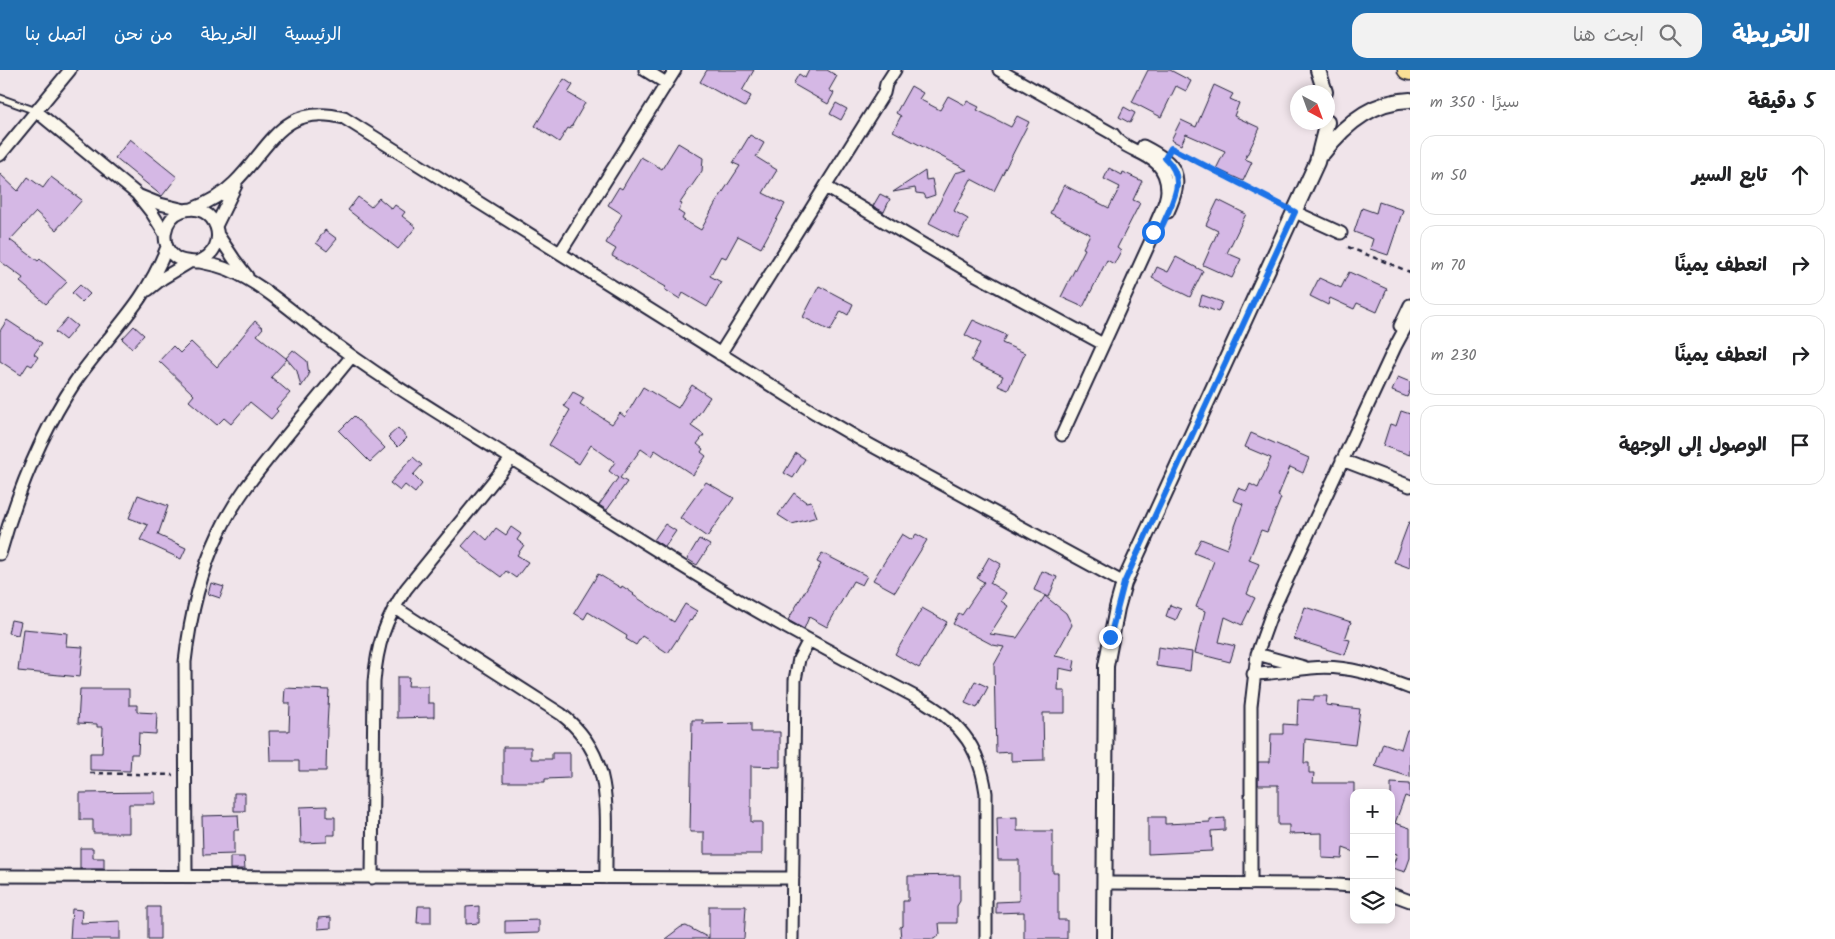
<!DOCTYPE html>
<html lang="ar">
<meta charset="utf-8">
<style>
body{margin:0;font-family:Kalam,"Playpen Sans Arabic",sans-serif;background:#f2f2f2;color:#202124;direction:rtl}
.controls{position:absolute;right:15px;bottom:15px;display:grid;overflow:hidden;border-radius:10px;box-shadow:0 2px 8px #0003}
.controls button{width:45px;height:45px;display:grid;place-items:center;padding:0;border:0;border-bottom:1px solid #e0e0e0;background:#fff;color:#202124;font:25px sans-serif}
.compass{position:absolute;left:1290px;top:15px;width:45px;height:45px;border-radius:50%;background:#fff;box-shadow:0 2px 8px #0003;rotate:139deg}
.stop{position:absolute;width:15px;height:15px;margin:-11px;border:4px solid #1a73e8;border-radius:50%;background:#fff}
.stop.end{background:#1a73e8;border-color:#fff;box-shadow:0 1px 5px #0008}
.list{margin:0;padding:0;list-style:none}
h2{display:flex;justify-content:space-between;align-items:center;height:65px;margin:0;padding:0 20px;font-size:21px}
h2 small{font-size:16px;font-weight:400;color:#757577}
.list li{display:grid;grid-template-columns:32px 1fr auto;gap:15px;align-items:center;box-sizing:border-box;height:80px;margin:0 10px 10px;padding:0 10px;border:1px solid #e0e0e0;border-radius:15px}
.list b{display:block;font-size:19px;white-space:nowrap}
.list em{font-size:16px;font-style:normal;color:#757577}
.icon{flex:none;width:28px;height:28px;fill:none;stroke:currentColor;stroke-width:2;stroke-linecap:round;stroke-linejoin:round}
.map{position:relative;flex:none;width:1410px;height:869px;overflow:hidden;direction:ltr}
header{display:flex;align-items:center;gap:30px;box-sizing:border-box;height:70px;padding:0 25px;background:#1f6fb2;color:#fff}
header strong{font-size:24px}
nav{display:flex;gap:28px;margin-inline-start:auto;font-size:18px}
.search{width:350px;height:45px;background:#f2f2f2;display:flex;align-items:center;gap:12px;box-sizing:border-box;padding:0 18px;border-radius:15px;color:#757577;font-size:19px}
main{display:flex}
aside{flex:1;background:#fff}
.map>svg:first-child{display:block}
.building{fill:#d5b8e5;stroke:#22223b}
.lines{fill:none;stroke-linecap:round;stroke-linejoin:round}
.service-casing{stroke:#22223b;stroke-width:9}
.minor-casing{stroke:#22223b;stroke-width:15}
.tertiary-casing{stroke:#22223b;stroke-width:18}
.primary-casing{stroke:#22223b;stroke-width:21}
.path{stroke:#22223b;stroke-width:2.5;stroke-dasharray:5 4;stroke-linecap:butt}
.service{stroke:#fbf7ec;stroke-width:5.5}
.minor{stroke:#fbf7ec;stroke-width:11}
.tertiary{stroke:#fbf7ec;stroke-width:14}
.primary{stroke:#fbdf96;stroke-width:18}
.route{stroke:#1a73e8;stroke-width:6}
</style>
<header>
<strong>الخريطة</strong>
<div class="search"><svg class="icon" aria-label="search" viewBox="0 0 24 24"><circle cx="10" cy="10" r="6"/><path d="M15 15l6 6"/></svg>ابحث هنا</div>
<nav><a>الرئيسية</a><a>الخريطة</a><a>من نحن</a><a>اتصل بنا</a></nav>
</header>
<main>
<aside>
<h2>5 دقيقة<small>سيرًا · 350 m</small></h2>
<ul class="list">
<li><svg class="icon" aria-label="ahead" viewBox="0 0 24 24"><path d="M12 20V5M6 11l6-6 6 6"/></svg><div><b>تابع السير</b></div><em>50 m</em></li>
<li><svg class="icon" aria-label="right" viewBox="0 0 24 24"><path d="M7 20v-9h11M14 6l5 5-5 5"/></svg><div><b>انعطف يمينًا</b></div><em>70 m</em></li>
<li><svg class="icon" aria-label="right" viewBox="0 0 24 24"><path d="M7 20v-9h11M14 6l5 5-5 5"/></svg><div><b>انعطف يمينًا</b></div><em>230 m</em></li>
<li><svg class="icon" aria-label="arrive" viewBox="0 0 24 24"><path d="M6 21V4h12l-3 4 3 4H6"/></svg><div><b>الوصول إلى الوجهة</b></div></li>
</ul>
</aside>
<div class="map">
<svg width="1410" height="869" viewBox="0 0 1410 869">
<rect width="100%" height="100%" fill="#f0e4ea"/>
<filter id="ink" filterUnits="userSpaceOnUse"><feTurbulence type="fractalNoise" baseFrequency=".02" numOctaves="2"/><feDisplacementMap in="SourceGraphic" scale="10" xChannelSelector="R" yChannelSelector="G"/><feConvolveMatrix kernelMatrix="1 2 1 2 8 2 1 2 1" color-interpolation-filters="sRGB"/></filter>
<g filter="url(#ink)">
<!-- building -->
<path class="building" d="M 707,0 L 754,0 L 742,21 L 751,26 L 745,37 L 700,12 Z
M 809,0 L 827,0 L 837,6 L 829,20 L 834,23 L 828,34 L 793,14 L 799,4 L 805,8 Z
M 1148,0 L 1170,0 L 1191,11 L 1186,21 L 1176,16 L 1161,47 L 1132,32 Z
M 564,9 L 573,15 L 568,23 L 585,33 L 570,59 L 568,58 L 559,72 L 535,56 Z
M 1214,15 L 1233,24 L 1230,29 L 1239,33 L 1234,46 L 1260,58 L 1245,89 L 1252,92 L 1243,111 L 1216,99 L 1225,81 L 1186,64 L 1181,75 L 1171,70 L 1181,50 L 1196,57 Z
M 911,16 L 923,23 L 919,29 L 940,40 L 948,26 L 965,35 L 967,31 L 979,37 L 977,40 L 1011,57 L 1017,46 L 1029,52 L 994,121 L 971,109 L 954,141 L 968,149 L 958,168 L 929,153 L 955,103 L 967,100 L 893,61 L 901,46 L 896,43 Z
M 836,33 L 847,39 L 841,50 L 830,44 Z
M 1124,37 L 1135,43 L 1130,53 L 1119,47 Z
M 750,65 L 764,73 L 756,87 L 777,100 L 763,123 L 785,134 L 761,178 L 738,166 L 726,188 L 721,186 L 710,206 L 721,212 L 707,237 L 683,223 L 680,229 L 664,219 L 666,217 L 612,186 L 616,179 L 606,173 L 622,144 L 608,135 L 619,117 L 622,119 L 641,87 L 662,99 L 678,73 L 703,88 L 702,101 L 680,133 L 682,134 L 678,141 L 684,145 L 682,149 L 701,160 L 715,134 L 740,96 L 733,93 Z
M 130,69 L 177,107 L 162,126 L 115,88 Z
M 1109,98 L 1122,105 L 1123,102 L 1142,111 L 1133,130 L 1140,133 L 1117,178 L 1121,181 L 1114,194 L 1107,190 L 1083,237 L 1061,227 L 1085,179 L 1083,178 L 1090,164 L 1050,143 L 1064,115 L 1109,138 L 1120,117 L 1104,109 Z
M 925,101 L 926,110 L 932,109 L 935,125 L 926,128 L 924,124 L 916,123 L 915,118 L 893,122 Z
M 0,104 L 18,121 L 28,107 L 43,118 L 51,107 L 82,130 L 56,160 L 36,142 L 10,170 L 38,191 L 40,189 L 67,212 L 46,234 L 20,212 L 23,208 L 0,191 Z
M 880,124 L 890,129 L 884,142 L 873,136 Z
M 358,127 L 371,137 L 379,128 L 392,139 L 395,135 L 405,142 L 402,146 L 416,157 L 398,179 L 348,140 Z
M 1218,130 L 1246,144 L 1227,183 L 1241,189 L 1232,208 L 1203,195 L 1218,161 L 1206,155 Z
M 1379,132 L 1403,140 L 1388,185 L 1370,179 L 1373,169 L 1354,162 L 1362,138 L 1376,143 Z
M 325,160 L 337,169 L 327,181 L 316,173 Z
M 1176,187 L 1203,201 L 1190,227 L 1152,208 L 1157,197 L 1168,202 Z
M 1349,202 L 1387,219 L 1377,242 L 1357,233 L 1354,239 L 1330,228 L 1328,235 L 1310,226 L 1319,208 L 1341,218 Z
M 80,215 L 90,224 L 82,232 L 72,223 Z
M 819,216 L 853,234 L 848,245 L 841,241 L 830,261 L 803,247 Z
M 1202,225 L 1222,232 L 1218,242 L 1199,235 Z
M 67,248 L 77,256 L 65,270 L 55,262 Z
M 7,250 L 42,273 L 34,284 L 38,287 L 32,296 L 28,294 L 21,305 L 0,291 L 0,261 Z
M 973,250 L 1006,265 L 1002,273 L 1025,283 L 1008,320 L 998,316 L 1003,306 L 971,291 L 980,273 L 965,265 Z
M 255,251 L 263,258 L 257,265 L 287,289 L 271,307 L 290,323 L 276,339 L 278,341 L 271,349 L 250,332 L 231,354 L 224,348 L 217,355 L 189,331 L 194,325 L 159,291 L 173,276 L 180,283 L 191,272 L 217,297 Z
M 134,256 L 144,265 L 132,278 L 122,269 Z
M 293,280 L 307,291 L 309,305 L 301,317 L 297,301 L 286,288 Z
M 1398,307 L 1410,312 L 1410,320 L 1407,327 L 1392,321 Z
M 692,315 L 710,327 L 691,356 L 704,365 L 697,374 L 703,379 L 701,382 L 706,386 L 693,405 L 655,380 L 651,386 L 641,379 L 620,408 L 627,412 L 607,440 L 599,435 L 618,408 L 609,401 L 615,392 L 591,375 L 579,394 L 549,375 L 570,340 L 564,336 L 573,322 L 584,328 L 580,334 L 612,354 L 620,343 L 625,347 L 643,317 L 678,338 Z
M 1401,341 L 1410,344 L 1410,385 L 1383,376 L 1390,354 L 1396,356 Z
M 354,346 L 385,378 L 370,392 L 339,361 Z
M 398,358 L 407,368 L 398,377 L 388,367 Z
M 1251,363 L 1309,388 L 1303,403 L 1290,397 L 1278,426 L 1281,428 L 1267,462 L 1261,460 L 1249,490 L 1259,494 L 1247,524 L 1255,528 L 1242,555 L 1225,547 L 1219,572 L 1235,576 L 1230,592 L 1195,583 L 1205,541 L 1196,537 L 1214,491 L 1194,483 L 1201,469 L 1227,479 L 1243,434 L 1233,430 L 1238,418 L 1247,421 L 1250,414 L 1258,418 L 1271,388 L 1245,377 Z
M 796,383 L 805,389 L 793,408 L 784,403 Z
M 413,387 L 422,395 L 413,405 L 422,414 L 415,423 L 405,415 L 400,421 L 390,413 Z
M 706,412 L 734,428 L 707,467 L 680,448 Z
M 794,423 L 806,432 L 811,431 L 817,447 L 792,454 L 778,445 Z
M 138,425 L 168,436 L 158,465 L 186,478 L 181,489 L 140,470 L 148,455 L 129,448 Z
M 1409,452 L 1410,452 L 1410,498 L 1394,492 Z
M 665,454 L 676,461 L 665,477 L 654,470 Z
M 511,457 L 521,464 L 517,470 L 524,475 L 517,485 L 528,492 L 516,508 L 506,501 L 501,507 L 475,488 L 462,476 L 476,460 L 487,470 L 496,458 L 506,465 Z
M 902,464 L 912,470 L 916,464 L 927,470 L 895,522 L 873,510 Z
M 699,469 L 710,475 L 697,495 L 687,489 Z
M 822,483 L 867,506 L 862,515 L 853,511 L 827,557 L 809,547 L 804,559 L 788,550 L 821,494 L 817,492 Z
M 989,487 L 1001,494 L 990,513 L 1006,523 L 1001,531 L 1008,536 L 990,564 L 1017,568 L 1045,526 L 1066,543 L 1072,555 L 1055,586 L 1075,590 L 1073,601 L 1059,598 L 1058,621 L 1065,621 L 1065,643 L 1043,643 L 1044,690 L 1011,691 L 1011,682 L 996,683 L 994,595 L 1004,577 L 993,575 L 953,554 L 959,543 L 962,545 L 984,512 L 977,508 Z
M 1042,501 L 1057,507 L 1049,527 L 1034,520 Z
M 598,504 L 621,518 L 622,516 L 634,524 L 633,525 L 674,552 L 685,534 L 697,541 L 691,551 L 690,550 L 668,583 L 642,566 L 636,575 L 626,569 L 627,566 L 588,542 L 584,549 L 574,543 Z
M 211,513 L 224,517 L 220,528 L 208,524 Z
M 1170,535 L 1181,539 L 1176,550 L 1166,546 Z
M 1305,537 L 1351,552 L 1345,569 L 1350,570 L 1345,585 L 1294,569 Z
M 922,538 L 947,552 L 919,598 L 895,584 Z
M 11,550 L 21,552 L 18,565 L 8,563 Z
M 23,559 L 67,563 L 66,576 L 83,577 L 80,607 L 18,601 Z
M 1158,577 L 1192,582 L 1190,601 L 1156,596 Z
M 397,607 L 409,607 L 408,616 L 428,616 L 428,633 L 434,633 L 434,647 L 397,648 Z
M 975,611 L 988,617 L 977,638 L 965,633 Z
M 285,618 L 329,620 L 327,657 L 326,701 L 299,701 L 299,691 L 270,691 L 269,661 L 289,661 L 290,633 L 284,633 Z
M 80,619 L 129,619 L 129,635 L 137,635 L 137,642 L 157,643 L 156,664 L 139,663 L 138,684 L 131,684 L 130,701 L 90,700 L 90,683 L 102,683 L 103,657 L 97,657 L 97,654 L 78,653 Z
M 1314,626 L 1327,626 L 1326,635 L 1360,639 L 1355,675 L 1305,669 L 1304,693 L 1309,693 L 1309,703 L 1314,703 L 1313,713 L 1354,713 L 1354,782 L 1343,778 L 1342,789 L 1322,788 L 1322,763 L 1289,764 L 1289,755 L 1278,755 L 1278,715 L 1258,715 L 1258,692 L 1270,692 L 1271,664 L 1283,664 L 1283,654 L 1297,655 L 1298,629 L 1314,630 Z
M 692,650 L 703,650 L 703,654 L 751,653 L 751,662 L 780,662 L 780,697 L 751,696 L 751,752 L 762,752 L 762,784 L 704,784 L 704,762 L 690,762 Z
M 1407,660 L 1410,660 L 1410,707 L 1375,696 L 1383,673 L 1401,679 Z
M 503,677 L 531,677 L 531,689 L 552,689 L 552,683 L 570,683 L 570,708 L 545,709 L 545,712 L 503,712 Z
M 1391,713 L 1410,714 L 1410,728 L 1405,726 L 1395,753 L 1410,758 L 1410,788 L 1405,802 L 1392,798 L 1397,784 L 1391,782 Z
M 155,722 L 155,734 L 129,734 L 129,763 L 93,763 L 93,750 L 80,750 L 80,723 Z
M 234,723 L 245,723 L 245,741 L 234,741 Z
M 327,736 L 327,747 L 335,747 L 335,765 L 327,765 L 327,772 L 301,773 L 300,737 Z
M 238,745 L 239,760 L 234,760 L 234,784 L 203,785 L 202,746 Z
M 1017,747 L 1017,761 L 1053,761 L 1053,803 L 1058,803 L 1058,850 L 1067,850 L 1067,869 L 1024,869 L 1024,842 L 996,843 L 996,832 L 1019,831 L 1019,790 L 998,790 L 997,748 Z
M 1148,747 L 1165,747 L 1165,754 L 1210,752 L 1210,749 L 1225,748 L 1225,760 L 1211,761 L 1212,781 L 1148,784 Z
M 80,778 L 93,778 L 93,788 L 104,788 L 104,799 L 80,799 Z
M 230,787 L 244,787 L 245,799 L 230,799 Z
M 960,805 L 960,831 L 957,836 L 957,853 L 939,853 L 940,864 L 934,869 L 901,869 L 900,857 L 903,856 L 903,831 L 908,831 L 908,806 Z
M 418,836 L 431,836 L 431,853 L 417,853 Z
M 479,836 L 479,853 L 466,854 L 466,837 Z
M 709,836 L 746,836 L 744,869 L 665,869 L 681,857 L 686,856 L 709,868 Z
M 148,837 L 160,837 L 160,869 L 148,869 Z
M 72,839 L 82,840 L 81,853 L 120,851 L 120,869 L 70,869 Z
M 331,847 L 331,858 L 318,859 L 318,848 Z
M 539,850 L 539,863 L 505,864 L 505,851 Z"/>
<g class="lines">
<defs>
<path id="service" d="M 0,28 L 36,41"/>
<path id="minor" d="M 645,0 L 666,13
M 999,0 L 1113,64 C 1127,86 1166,80 1167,120 C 1167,137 1153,151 1152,168 L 1062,365
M 36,41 L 137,124 L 152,143 L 165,164
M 1143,76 C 1178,94 1185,105 1168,142
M 0,85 L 70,0
M 826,117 L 963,198 L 1103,274
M 140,126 L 160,134 L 185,140
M 192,139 C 208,133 222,125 234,113 C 271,77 282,32 344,48 L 815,343 L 863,371 L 1124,513
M 1295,142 L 1341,163
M 216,156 L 236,115
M 218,165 L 234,189 L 247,206
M 560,183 L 675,0
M 197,192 C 234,179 216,129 182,141 C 163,148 159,175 175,187 C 183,193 191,191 200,192 C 210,194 220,196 229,200 C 262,214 290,240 318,261 C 384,312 457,354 528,399 C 601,445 674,493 750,537 C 807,570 866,601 925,632 C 963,655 980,680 986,723 L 986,869
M 148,220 L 163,208 L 188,193
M 1400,256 L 1410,235
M 720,284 L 884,23 L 886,14 L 895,0
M 1342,390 L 1410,416
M 0,484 C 17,423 40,365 75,312 C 95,283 120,257 140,228 C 151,212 160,195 167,177
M 394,537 L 561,644 C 617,688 605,744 606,808
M 1257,584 L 1304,597
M 1253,604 C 1275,604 1290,600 1311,598 C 1346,594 1378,606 1410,618
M 186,805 L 185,592 C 190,547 199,505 219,463 C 235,428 260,399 284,369 C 307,341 329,314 352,286
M 0,806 L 793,808
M 372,808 L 374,612 C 377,575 385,550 406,519 L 512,388
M 1104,813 L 1318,814 L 1354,816
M 1251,814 L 1251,636 L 1257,584 L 1272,542 L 1395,277 L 1410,249
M 1391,824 L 1410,831
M 792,869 L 795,610 L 799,589 L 809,570"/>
<path id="tertiary" d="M 1318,0 L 1325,22
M 1323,83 C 1344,55 1373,31 1410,30
M 1104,869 L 1106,596 L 1117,538 L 1124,513 L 1134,491 L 1317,92 L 1327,52"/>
<path id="primary" d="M 1407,0 L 1410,1"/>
</defs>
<!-- service casing -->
<use href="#service" class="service-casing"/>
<!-- minor casing -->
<use href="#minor" class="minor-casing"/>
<!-- tertiary casing -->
<use href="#tertiary" class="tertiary-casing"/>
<!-- primary casing -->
<use href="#primary" class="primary-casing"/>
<!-- path -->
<path class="path" d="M 1173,80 L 1282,135
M 1348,177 L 1410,202
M 90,703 L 173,705"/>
<!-- service -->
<use href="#service" class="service"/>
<!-- minor -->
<use href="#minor" class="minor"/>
<!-- tertiary -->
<use href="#tertiary" class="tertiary"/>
<!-- primary -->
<use href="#primary" class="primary"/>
</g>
</g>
<g class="lines" filter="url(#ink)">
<!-- route -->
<path class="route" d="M 1110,567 L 1124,513 L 1134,491 L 1295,142 L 1171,78 L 1165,88 C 1185,107 1176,124 1167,145 C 1163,154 1160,163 1152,168 L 1153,162"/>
</g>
</svg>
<div class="controls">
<button>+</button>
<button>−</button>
<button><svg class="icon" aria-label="layers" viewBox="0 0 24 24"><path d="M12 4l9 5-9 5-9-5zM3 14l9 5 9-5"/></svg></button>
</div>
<svg class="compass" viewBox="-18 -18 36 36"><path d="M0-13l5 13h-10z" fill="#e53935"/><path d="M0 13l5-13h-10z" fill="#757577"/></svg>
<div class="stop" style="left:1153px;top:162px"></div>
<div class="stop end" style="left:1110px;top:567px"></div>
</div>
</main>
